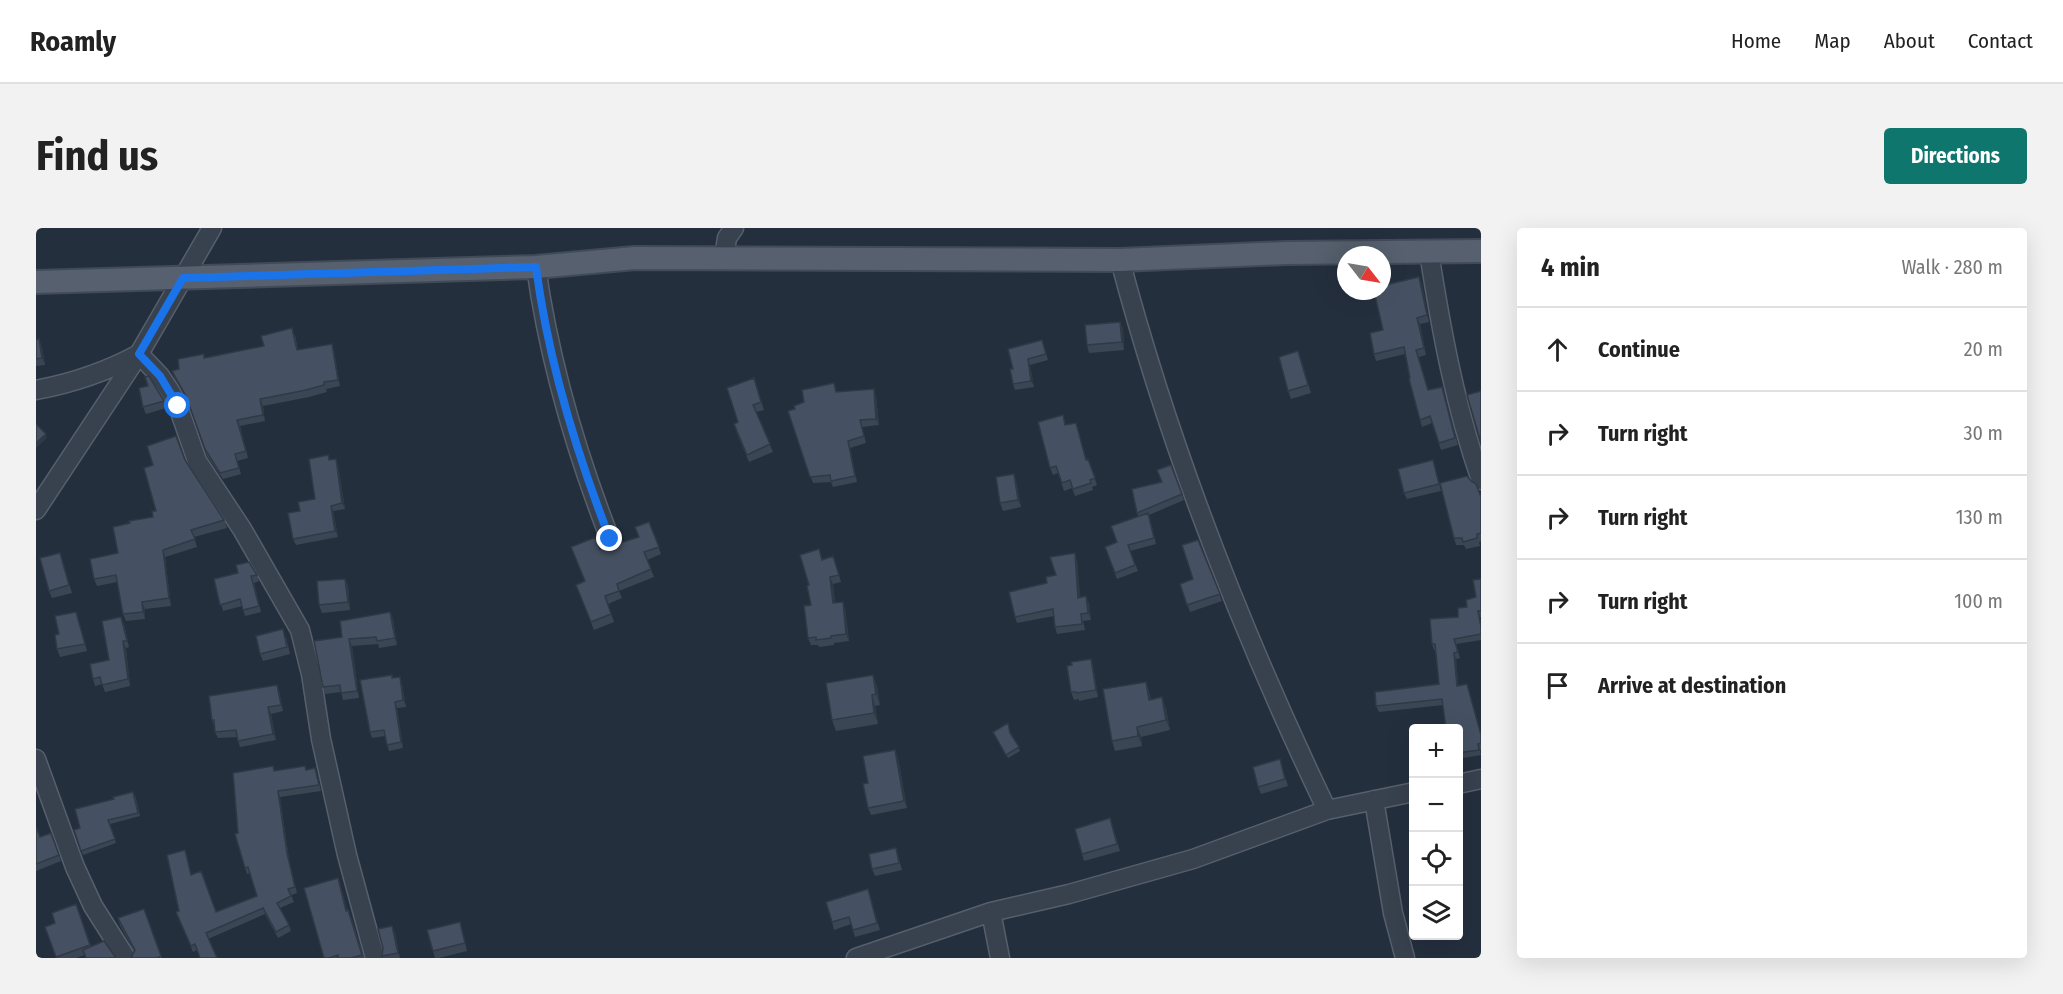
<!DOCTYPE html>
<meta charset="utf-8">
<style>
body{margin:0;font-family:"Fira Sans Condensed",sans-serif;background:#f2f2f2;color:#222}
.controls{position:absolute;right:18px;bottom:18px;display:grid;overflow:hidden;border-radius:6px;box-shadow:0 6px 24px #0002}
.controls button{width:54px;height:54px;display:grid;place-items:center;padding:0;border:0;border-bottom:2px solid #e0e0e0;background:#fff;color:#222;font:30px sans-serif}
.compass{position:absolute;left:1301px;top:18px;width:54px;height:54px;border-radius:50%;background:#fff;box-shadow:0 6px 24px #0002;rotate:121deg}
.stop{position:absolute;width:18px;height:18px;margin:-14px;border:4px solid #1a73e8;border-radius:50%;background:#fff}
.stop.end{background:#1a73e8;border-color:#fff;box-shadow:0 2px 6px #0008}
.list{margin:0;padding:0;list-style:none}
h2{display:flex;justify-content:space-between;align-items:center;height:78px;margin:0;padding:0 24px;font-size:26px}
h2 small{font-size:20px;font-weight:400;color:#767676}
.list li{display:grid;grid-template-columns:39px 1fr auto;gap:18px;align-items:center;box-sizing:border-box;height:84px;padding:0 24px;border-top:2px solid #e0e0e0}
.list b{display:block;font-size:22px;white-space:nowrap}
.list em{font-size:20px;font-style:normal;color:#767676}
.icon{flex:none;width:33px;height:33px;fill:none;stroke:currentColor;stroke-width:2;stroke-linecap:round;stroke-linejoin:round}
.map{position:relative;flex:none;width:1445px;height:730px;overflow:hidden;border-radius:6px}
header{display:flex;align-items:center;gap:36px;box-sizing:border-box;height:84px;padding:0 30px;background:#fff;border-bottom:2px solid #e0e0e0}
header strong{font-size:28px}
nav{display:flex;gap:33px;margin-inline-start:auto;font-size:21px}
.intro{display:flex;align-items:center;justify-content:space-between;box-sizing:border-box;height:144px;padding:0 36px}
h1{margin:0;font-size:42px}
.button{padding:15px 27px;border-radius:6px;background:#0f766e;color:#fff;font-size:21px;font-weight:700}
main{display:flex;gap:36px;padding:0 36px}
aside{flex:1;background:#fff;border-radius:6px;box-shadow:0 6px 24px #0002}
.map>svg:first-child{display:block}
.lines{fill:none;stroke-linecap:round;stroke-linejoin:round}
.minor-casing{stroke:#565f6c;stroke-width:21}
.major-casing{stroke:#414a57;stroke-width:26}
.minor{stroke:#38414e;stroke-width:18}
.major{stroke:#56606e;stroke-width:22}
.wall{fill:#3b4654}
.shaded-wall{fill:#303945}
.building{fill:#455162;stroke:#303945;stroke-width:1.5}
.route{stroke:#1a73e8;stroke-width:8}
</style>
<header>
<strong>Roamly</strong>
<nav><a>Home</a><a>Map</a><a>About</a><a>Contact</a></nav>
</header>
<div class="intro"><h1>Find us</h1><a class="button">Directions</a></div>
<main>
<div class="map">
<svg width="1445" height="730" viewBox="0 0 1445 730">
<rect width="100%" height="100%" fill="#242f3e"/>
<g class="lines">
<defs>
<path id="minor" d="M 1393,24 C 1405,101 1419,178 1445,252
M 688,29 L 691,10 L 698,0
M 1084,32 C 1134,221 1206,405 1291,582
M 500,39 C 513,132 540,224 574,311
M 0,162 C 37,155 70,144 103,126 L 124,148 L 134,163 L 142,178 L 161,233 L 206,301 L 264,402 L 275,446 L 285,511 L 311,627 L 339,730
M 0,282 L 103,126 L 176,0
M 0,531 L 39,639 L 57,678 L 90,730
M 1422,556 L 1445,551
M 1338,572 L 1357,685 L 1369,730
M 955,684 L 964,730
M 820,730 L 955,684 L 1033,666 L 1157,631 L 1291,582 L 1378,564"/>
<path id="major" d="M 0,54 L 500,39 L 599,30 L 1084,32 L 1250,25 L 1445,23"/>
</defs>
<!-- minor casing -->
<use href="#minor" class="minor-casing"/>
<!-- major casing -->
<use href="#major" class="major-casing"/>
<!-- minor -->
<use href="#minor" class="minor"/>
<!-- major -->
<use href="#major" class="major"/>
</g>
<!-- wall -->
<path class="wall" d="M 1383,49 L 1386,56 L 1393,94 L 1384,96 L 1390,127 L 1383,129 L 1392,162 L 1408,166 L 1422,217 L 1405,222 L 1396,195 L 1386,199 L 1384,192 L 1369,126 L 1340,133 L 1338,126 L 1347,102 L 1353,56 Z
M 1084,94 L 1087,101 L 1088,122 L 1053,125 L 1051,117 Z
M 259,107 L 262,122 L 296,116 L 298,123 L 304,158 L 290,161 L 291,164 L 273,169 L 227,178 L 229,193 L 204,198 L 212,230 L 201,233 L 205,246 L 187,251 L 171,228 L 152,174 L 138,149 L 136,143 L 143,141 L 169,130 L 228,118 Z
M 0,112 L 6,119 L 9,137 L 0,138 Z
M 1006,112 L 1012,132 L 994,137 L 998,159 L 979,162 L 977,156 L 977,141 Z
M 1265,131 L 1275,165 L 1255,171 L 1252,163 Z
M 718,150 L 728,182 L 720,184 L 737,224 L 713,234 L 700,203 Z
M 801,164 L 840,168 L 843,197 L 826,199 L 830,215 L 814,220 L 821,254 L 797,259 L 795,254 L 777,255 L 752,183 Z
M 128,173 L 130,180 L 110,186 L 107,179 Z
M 1040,195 L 1050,232 L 1052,231 L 1061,257 L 1056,259 L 1057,262 L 1039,268 L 1036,260 L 1028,263 L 1022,245 L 1017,247 L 1014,240 L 1030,197 Z
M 292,227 L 294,232 L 302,237 L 309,281 L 297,283 L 302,309 L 260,317 L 257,311 L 264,283 L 279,271 Z
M 149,232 L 188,292 L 191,300 L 158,309 L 161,319 L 129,329 L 135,378 L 109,381 L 109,391 L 90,393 L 87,386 L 81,354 L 61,358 L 58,351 L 82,325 L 94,295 L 117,289 Z
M 1397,232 L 1405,263 L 1371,271 L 1368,265 Z
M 1135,237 L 1148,272 L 1113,287 L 1120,316 L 1094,323 L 1102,343 L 1081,351 L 1069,319 L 1081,314 L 1102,288 L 1101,285 L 1126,254 Z
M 978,246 L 980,253 L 985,279 L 967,283 L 964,275 Z
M 1445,269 L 1445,313 L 1443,314 L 1444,318 L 1430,321 L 1428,317 L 1420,317 L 1418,310 Z
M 613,294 L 625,326 L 611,332 L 618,349 L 583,363 L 586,370 L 572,376 L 578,394 L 558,402 L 540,357 L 548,354 L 564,321 L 603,309 Z
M 1162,312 L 1186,373 L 1154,384 L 1144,356 L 1157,351 Z
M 24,325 L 36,365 L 16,370 L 13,363 Z
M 797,328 L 805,354 L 797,356 L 799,375 L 809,381 L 813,413 L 798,415 L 798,417 L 783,419 L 782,417 L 775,417 L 772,410 L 775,377 L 773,357 L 786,332 Z
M 1041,332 L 1044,369 L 1053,375 L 1055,392 L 1047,393 L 1049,402 L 1021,406 L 1019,399 L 1018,388 L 981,395 L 979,389 L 1011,355 Z
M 221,347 L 223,353 L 218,355 L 225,384 L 209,388 L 206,378 L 187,383 L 178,351 Z
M 309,351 L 312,358 L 314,382 L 286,385 L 283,377 Z
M 1445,351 L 1445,389 L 1444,389 L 1445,412 L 1420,416 L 1424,430 L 1420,431 L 1422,457 L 1445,505 L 1445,522 L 1444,522 L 1445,527 L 1422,531 L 1422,501 L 1407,477 L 1343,484 L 1340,478 L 1403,456 L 1399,422 L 1398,422 L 1396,416 L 1440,369 Z
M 40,384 L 51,423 L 24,429 L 21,421 L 23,406 Z
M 354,384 L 357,391 L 361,417 L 343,420 L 342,416 L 316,418 L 323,470 L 307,472 L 305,464 L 289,466 L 287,459 L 306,409 Z
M 88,396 L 93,419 L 90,420 L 94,458 L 69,464 L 66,456 L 59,458 L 57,451 L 73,432 Z
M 250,409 L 254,426 L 227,433 L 224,426 Z
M 1055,431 L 1057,438 L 1062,469 L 1043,473 L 1043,471 L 1038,472 L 1035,464 Z
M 356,447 L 357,450 L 366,456 L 370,479 L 361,480 L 367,520 L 353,523 L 349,508 L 336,510 L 334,504 Z
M 1110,454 L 1113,464 L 1115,472 L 1130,480 L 1134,502 L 1105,509 L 1106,518 L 1079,523 L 1076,513 Z
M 841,458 L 844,477 L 839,478 L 842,496 L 800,503 L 796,492 Z
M 243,463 L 247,483 L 235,486 L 240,512 L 204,519 L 201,509 L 182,510 L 179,504 L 179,498 L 178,498 L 176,492 Z
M 973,499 L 975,506 L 984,523 L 972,530 L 957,504 Z
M 862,530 L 871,580 L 835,587 L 832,580 L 832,555 Z
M 237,538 L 239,543 L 270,542 L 281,546 L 285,563 L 244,569 L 253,631 L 261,665 L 255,667 L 258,674 L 244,680 L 253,697 L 255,703 L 242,710 L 229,686 L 172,711 L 161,722 L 157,724 L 140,684 L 143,683 L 149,622 L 155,646 L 180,684 L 221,668 L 214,645 L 211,646 L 209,640 L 202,605 Z
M 1246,539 L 1252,558 L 1225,566 L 1222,559 Z
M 99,567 L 104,588 L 74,596 L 80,615 L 47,627 L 38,602 L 44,600 Z
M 1074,590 L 1084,623 L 1048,633 L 1046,626 Z
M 0,598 L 4,609 L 15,605 L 25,633 L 0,643 Z
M 860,620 L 866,642 L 839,648 L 836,641 Z
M 302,650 L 305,659 L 311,683 L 316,692 L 328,730 L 288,730 Z
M 832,661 L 844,702 L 819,709 L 815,696 L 798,702 L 796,694 Z
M 40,676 L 55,718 L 49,727 L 40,730 L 20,730 L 9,699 L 19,695 Z
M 108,681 L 126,730 L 95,730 L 98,723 L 84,697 L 82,690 Z
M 356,698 L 359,705 L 364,730 L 346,730 L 346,728 Z
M 426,701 L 431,723 L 403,730 L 399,730 L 397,723 Z"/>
<!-- shaded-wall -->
<path class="shaded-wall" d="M 1383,49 L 1386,56 L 1393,94 L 1391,87 Z
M 1381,90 L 1384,96 L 1390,127 L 1388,120 Z
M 1084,94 L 1087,101 L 1088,122 L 1086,114 Z
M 3,111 L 6,119 L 9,137 L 6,130 Z
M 296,116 L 298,123 L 304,158 L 302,152 Z
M 992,131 L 994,137 L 998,159 L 995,153 Z
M 838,161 L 840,168 L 843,197 L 840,191 Z
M 224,171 L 227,178 L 229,193 L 227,187 Z
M 10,206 L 11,210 L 0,220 L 0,215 Z
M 812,213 L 814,220 L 821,254 L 819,248 Z
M 300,231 L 302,237 L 309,281 L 306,275 Z
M 978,246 L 980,253 L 985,279 L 982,272 Z
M 295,278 L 297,283 L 302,309 L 299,303 Z
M 127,322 L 129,329 L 135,378 L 133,370 Z
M 1039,325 L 1041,332 L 1045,376 L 1042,370 Z
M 794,349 L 797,356 L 800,382 L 797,375 Z
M 309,351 L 312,358 L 314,382 L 312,374 Z
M 1050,368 L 1053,375 L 1055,392 L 1052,385 Z
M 106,374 L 109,381 L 109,391 L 107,384 Z
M 807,374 L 809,381 L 813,413 L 810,406 Z
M 354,384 L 357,391 L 361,417 L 359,410 Z
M 85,389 L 88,396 L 93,419 L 91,413 Z
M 313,411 L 316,418 L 323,470 L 321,463 Z
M 87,413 L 90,420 L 94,458 L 92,451 Z
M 1418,425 L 1420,431 L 1423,463 L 1421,458 Z
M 1055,431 L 1057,438 L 1062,469 L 1060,462 Z
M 837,447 L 841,458 L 844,477 L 840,466 Z
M 364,449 L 366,456 L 370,479 L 367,472 Z
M 1110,454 L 1113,464 L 1116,482 L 1113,472 Z
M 241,457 L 243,463 L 247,483 L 245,477 Z
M 836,467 L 839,478 L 842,496 L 838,485 Z
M 1126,469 L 1130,480 L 1134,502 L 1130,492 Z
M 359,474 L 361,480 L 367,520 L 365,514 Z
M 232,479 L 235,486 L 240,512 L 237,506 Z
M 1101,499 L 1105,509 L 1106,518 L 1102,508 Z
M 859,522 L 862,530 L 871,580 L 868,573 Z
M 242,563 L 244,569 L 253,631 L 261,665 L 251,625 Z
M 302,650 L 305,659 L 313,693 L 310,683 Z
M 356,698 L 359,705 L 364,730 L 362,725 Z"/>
<!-- building -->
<path class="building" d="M 1383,49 L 1391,87 L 1381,90 L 1388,120 L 1380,122 L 1392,162 L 1406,159 L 1419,210 L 1403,215 L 1394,188 L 1384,192 L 1373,151 L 1374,150 L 1368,119 L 1338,126 L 1334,105 L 1347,102 L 1338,63 L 1346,63 L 1346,55 L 1352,53 L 1353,56 Z
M 1084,94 L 1086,114 L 1051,117 L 1049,97 Z
M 256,100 L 261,122 L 296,116 L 302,152 L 288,154 L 288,157 L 270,162 L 224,171 L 227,187 L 201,192 L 210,223 L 199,226 L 203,240 L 184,245 L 169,221 L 150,168 L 136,143 L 143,141 L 142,131 L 168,126 L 168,130 L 228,118 L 225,108 Z
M 3,111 L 6,130 L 0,131 L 0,112 Z
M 1006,112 L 1010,126 L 992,131 L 995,153 L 977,156 L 974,141 L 977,141 L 972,121 Z
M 1262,123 L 1272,157 L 1252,163 L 1243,129 Z
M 113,148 L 128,173 L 107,179 L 103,160 L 112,158 L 109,149 Z
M 718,150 L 725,174 L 717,177 L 734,216 L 711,227 L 698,196 L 702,194 L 691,160 Z
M 798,155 L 800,164 L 838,161 L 840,191 L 824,192 L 828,208 L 812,213 L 819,248 L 795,253 L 794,247 L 774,249 L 752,183 L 759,181 L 758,178 L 768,174 L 766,162 Z
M 1445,163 L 1445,215 L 1431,167 Z
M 1027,187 L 1029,197 L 1040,195 L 1050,232 L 1052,231 L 1059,250 L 1054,252 L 1055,255 L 1037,261 L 1034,252 L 1026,255 L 1020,238 L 1014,240 L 1002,194 Z
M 0,196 L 10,206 L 0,215 Z
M 140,208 L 149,232 L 188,292 L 155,302 L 159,311 L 127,322 L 133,370 L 106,374 L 107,384 L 87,386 L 80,347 L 58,351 L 54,331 L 82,325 L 77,299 L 94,295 L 93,293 L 117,289 L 116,283 L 120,283 L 108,240 L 117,237 L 111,218 Z
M 292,227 L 293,232 L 300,231 L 306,275 L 295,278 L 299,303 L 257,311 L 252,285 L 264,283 L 262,274 L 279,271 L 273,231 Z
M 1397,232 L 1403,256 L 1368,265 L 1362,241 Z
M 1135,237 L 1146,266 L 1101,285 L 1096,261 L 1126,254 L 1121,242 Z
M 978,246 L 982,272 L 964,275 L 960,249 Z
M 1431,248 L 1435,253 L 1440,256 L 1445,269 L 1445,305 L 1441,306 L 1441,310 L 1427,314 L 1426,310 L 1418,310 L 1404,255 Z
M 1112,285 L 1118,310 L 1092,317 L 1099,337 L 1079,345 L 1069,319 L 1081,314 L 1075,298 Z
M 613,294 L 623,319 L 608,324 L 615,341 L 581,356 L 583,363 L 569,368 L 575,386 L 555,394 L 540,357 L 549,353 L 535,319 L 560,309 L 564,321 L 603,309 L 599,299 Z
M 1162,312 L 1184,366 L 1151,377 L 1144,356 L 1157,351 L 1146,317 Z
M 783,321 L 786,332 L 797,328 L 803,347 L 794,349 L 797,375 L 807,374 L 810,406 L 795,408 L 795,410 L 780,412 L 780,409 L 772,410 L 768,378 L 775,377 L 771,358 L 773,357 L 764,327 Z
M 24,325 L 33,357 L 13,363 L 4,330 Z
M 1039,325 L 1042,370 L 1050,368 L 1052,385 L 1045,386 L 1046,396 L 1019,399 L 1017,381 L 979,389 L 973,364 L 1011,355 L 1010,349 L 1020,347 L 1014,329 Z
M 213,334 L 221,347 L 215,348 L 223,378 L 207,382 L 204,371 L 184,377 L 178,351 L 202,345 L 200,337 Z
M 309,351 L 312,374 L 283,377 L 281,353 Z
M 1445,351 L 1445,383 L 1442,383 L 1445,399 L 1445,406 L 1418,411 L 1422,424 L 1418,425 L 1421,458 L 1431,456 L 1445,507 L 1445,515 L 1442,516 L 1443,522 L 1422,525 L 1422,501 L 1410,501 L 1406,471 L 1340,478 L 1339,464 L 1403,456 L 1399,416 L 1396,416 L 1394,391 L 1422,389 L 1422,380 L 1431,379 L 1430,372 L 1440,369 L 1437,352 Z
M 40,384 L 49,416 L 21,421 L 19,407 L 23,406 L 19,388 Z
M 354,384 L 359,410 L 341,413 L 340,409 L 313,411 L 321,463 L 305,465 L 304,457 L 287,459 L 278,413 L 306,409 L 304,393 Z
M 85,389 L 91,413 L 87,413 L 92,451 L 66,457 L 64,449 L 57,451 L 54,436 L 73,432 L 66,393 Z
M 247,401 L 251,419 L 224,426 L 220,408 Z
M 1055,431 L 1060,462 L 1041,465 L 1040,464 L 1035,464 L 1031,438 L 1036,437 L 1035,434 Z
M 356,447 L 356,450 L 364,449 L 367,472 L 359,474 L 365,514 L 351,517 L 348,502 L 334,504 L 324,452 Z
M 837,447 L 840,466 L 836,467 L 838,485 L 796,492 L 790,455 Z
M 1110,454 L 1113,472 L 1126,469 L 1130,492 L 1101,499 L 1102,508 L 1076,513 L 1067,461 Z
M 241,457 L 245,477 L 232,479 L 237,506 L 202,513 L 200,502 L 179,504 L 178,492 L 176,492 L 173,468 Z
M 972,495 L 974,505 L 983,519 L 970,527 L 957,504 Z
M 859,522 L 868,573 L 832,580 L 827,556 L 832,555 L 827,528 Z
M 1244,531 L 1249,551 L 1222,559 L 1217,539 Z
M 237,538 L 238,543 L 269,538 L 270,542 L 279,540 L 283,557 L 242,563 L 251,625 L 259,659 L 252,661 L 255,668 L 241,675 L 253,697 L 240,704 L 227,680 L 170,705 L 181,730 L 164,730 L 159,716 L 155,718 L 140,684 L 143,683 L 131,627 L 149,622 L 155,647 L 165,643 L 180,684 L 221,668 L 212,639 L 209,640 L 199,606 L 202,605 L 197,545 Z
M 97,564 L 102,585 L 72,592 L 79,611 L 45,623 L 38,602 L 44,600 L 39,581 L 78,571 L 77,569 Z
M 1074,590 L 1081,616 L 1046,626 L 1039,601 Z
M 0,599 L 4,609 L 15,605 L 23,627 L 0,636 Z
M 860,620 L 863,635 L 836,641 L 833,626 Z
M 302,650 L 310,683 L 312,682 L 326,727 L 315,730 L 302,730 L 302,727 L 293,730 L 288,730 L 268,660 Z
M 832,661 L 841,695 L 817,702 L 813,689 L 796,694 L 790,674 Z
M 40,676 L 54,717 L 20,729 L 9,699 L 19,695 L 16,685 Z
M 108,681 L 125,728 L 121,730 L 95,730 L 99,722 L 82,690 Z
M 424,694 L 429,715 L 397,723 L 391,702 Z
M 356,698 L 362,725 L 346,728 L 347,720 L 342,701 Z
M 68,713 L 80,730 L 50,730 L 47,722 Z"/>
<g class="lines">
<!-- route -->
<path class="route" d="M 142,178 L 124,148 L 103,126 L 147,50 L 500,39 C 512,132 540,224 574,311"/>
</g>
</svg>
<div class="controls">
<button>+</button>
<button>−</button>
<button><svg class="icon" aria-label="locate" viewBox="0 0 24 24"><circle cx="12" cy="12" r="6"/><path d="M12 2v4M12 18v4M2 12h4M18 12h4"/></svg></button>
<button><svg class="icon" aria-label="layers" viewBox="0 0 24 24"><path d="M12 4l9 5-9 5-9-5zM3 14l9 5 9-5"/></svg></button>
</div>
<svg class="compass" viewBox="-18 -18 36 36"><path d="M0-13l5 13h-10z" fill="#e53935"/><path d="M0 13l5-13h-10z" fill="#767676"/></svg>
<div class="stop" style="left:142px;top:178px"></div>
<div class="stop end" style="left:574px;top:311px"></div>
</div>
<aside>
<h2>4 min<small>Walk · 280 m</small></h2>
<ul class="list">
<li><svg class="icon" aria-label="ahead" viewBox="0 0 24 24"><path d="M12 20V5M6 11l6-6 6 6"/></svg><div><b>Continue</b></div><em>20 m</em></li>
<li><svg class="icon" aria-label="right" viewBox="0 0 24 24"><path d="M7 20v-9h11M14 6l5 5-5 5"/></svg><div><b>Turn right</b></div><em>30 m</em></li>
<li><svg class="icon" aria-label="right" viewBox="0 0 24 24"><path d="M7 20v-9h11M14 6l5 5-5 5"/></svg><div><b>Turn right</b></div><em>130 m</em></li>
<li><svg class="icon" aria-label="right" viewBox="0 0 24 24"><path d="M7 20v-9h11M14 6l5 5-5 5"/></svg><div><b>Turn right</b></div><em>100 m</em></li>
<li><svg class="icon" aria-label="arrive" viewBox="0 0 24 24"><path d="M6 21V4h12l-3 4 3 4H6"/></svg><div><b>Arrive at destination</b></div></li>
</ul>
</aside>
</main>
